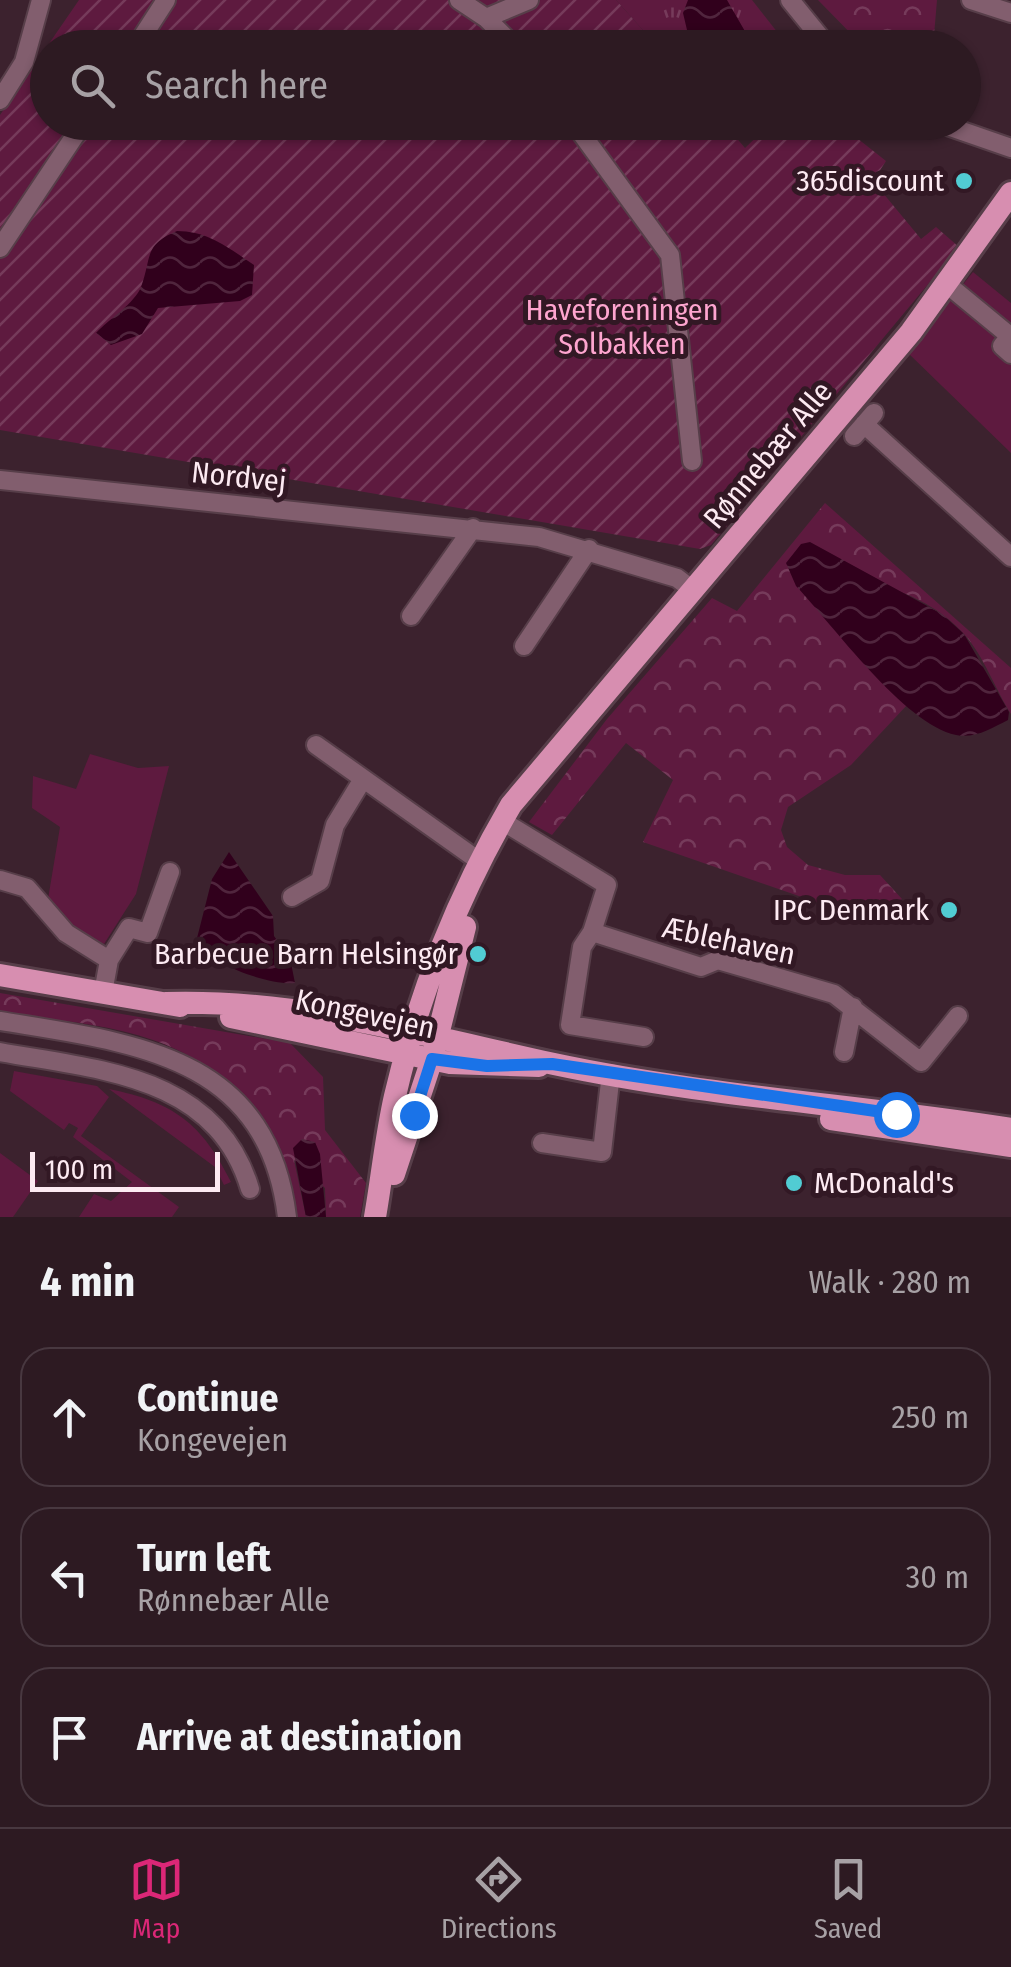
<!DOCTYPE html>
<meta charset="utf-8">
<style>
body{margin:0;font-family:"Fira Sans Condensed",sans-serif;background:#39272f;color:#f1f3f6}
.scale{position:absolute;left:30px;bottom:25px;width:190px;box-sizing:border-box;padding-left:10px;border:5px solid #fdeaf2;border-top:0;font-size:28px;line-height:35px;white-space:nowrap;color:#fdeaf2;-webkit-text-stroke:8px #321824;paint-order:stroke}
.stop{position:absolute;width:30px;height:30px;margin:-22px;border:8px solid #1a73e8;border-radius:50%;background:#fff}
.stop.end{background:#1a73e8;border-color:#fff;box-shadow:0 2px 10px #0008}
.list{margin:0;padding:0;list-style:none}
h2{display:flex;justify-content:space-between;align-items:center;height:130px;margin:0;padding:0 40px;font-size:42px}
h2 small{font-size:32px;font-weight:400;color:#a7a1a5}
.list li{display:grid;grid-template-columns:65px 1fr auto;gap:30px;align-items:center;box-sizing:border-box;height:140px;margin:0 20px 20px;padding:0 20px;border:2px solid #483840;border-radius:30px}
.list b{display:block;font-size:38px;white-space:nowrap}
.list p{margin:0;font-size:32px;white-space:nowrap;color:#a7a1a5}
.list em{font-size:32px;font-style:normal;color:#a7a1a5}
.icon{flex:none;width:55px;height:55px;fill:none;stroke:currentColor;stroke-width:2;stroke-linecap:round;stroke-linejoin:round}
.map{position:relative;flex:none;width:1011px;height:1217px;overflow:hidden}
.search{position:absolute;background:#2d1a22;box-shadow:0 2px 8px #0004;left:30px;right:30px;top:30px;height:110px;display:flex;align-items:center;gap:25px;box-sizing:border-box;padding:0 35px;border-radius:55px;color:#a7a1a5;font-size:38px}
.sheet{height:610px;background:#2d1a22}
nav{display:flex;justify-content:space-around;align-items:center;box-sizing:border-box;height:140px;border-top:2px solid #483840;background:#2d1a22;font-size:28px;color:#a7a1a5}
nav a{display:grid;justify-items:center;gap:5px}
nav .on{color:#db2777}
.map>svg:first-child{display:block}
.grass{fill:#5e1a3f}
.forest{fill:url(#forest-crowns)}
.park{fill:url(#park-tufts)}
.garden{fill:url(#garden-furrows)}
.water{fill:url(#water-waves)}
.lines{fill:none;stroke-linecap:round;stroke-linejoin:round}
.minor-casing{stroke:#573e49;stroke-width:22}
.major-casing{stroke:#573e49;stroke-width:28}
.minor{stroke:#825e6e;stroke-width:18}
.major{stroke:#d78eb0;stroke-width:22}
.route{stroke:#1a73e8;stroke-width:12}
.poi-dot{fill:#51ccd3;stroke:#321824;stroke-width:4}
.labels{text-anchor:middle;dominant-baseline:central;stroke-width:10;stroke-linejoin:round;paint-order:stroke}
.poi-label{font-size:30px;fill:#fdeaf2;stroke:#321824;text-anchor:end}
.park-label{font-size:30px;fill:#fea5cf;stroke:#321824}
.street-label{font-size:30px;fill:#fdeaf2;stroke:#321824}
</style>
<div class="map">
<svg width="1011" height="1217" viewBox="0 0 1011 1217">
<defs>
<pattern id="forest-crowns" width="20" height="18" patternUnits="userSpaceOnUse" patternTransform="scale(2.5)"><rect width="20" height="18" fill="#5e1a3f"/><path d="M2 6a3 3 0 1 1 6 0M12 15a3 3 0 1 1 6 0" fill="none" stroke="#763b5b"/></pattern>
<pattern id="park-tufts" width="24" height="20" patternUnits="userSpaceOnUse" patternTransform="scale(2.5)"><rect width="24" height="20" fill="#5e1a3f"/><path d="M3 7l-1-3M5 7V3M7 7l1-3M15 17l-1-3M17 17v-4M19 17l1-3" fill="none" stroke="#763b5b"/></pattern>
<pattern id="garden-furrows" width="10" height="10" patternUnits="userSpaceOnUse" patternTransform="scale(2.5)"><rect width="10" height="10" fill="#5e1a3f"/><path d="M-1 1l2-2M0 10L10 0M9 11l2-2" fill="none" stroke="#763b5b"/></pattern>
<pattern id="water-waves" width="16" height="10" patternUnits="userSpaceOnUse" patternTransform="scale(2.5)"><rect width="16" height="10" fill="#31001c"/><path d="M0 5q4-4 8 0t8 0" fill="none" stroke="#50253d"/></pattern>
</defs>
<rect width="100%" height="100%" fill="#3c222e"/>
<!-- grass -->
<path class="grass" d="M 973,272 L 1011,303 L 1011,453 L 908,353 Z
M 90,754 L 138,768 L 169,766 L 136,894 L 104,944 L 69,928 L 48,899 L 60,827 L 32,808 L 33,776 L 76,789 Z
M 14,1071 L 97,1086 L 109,1097 L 81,1136 L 179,1207 L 172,1217 L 79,1217 L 94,1194 L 111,1201 L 132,1182 L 73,1137 L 78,1128 L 69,1123 L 64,1130 L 10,1091 Z
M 109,1089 C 173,1102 202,1123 231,1182 L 224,1185 L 215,1167 Z
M 0,1153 L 38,1181 L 13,1217 L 0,1217 Z"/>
<!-- forest -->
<path class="forest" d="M 818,0 L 937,0 L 933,47 L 864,47 Z
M 825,503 L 1011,668 L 1011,714 C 995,689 984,656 964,634 C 921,585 846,576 787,563 L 797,586 L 907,705 L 851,765 L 788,807 L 781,830 L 787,847 L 808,865 L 845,875 L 880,875 L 902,899 L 871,921 L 643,842 L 673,780 L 626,743 L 552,835 L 529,822 L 607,719 L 712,598 L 737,611 Z
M 0,993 L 290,1043 L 323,1077 L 325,1130 L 366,1183 L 360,1217 L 326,1217 L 325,1188 L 294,1160 L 306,1217 L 295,1217 C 289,1133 232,1067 153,1040 C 106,1023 49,1020 0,1012 Z"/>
<!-- park -->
<path class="park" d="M 616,0 L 752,0 L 789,47 L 658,47 Z"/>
<!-- garden -->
<path class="garden" d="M 79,0 L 616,0 L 658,47 L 48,48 L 48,122 L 723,122 L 745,148 L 771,123 L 838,123 L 886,161 L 873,181 L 921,239 L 936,227 L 959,247 L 711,545 L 700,549 L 0,430 L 0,115 Z"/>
<!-- water -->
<path class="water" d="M 688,0 L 727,0 L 754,47 L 691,47 L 683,13 Z
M 177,231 C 208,231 229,248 254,265 L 252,295 L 240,301 L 158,308 L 142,334 L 111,345 L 96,333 C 108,320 135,303 141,287 C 152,258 143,245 177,231 Z
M 810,542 L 942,614 L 964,634 L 1009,712 L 1008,720 C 992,728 975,739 956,735 C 904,724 833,625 796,586 L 786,563 L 801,544 Z
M 229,852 L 273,916 L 274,936 L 290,958 L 295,983 C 270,986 209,964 196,942 L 212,879 Z
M 302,1139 L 315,1142 L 320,1154 L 326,1217 L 306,1217 L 293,1148 Z"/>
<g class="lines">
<defs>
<path id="minor" d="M 459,0 L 486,18 L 516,48
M 790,0 L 829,48
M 971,0 L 1011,13
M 486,18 L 529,0
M 135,48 L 166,0
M 0,100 L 24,62 L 41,0
M 573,122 L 670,255 L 692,461
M 936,122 L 1011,148
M 0,248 L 84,122
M 948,285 L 1010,336
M 1011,335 L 1002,346 L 1011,354
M 864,424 L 1011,557
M 854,436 L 874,413
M 0,480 L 539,537 L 677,578 L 694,591
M 411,616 L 473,528
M 524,646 L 589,549
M 316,745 L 479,861
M 502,821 L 607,885 L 592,932 L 582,947 L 570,1025 L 644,1037
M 0,880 L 27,888 L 66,933 L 109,960
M 292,897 L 320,881 L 335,825 L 363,779
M 592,932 L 701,967 L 718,960 L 834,994 L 921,1062 L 958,1016
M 103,993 L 109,960 L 129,928 L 148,933 L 170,872
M 0,1021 C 133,1043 267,1054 287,1217
M 0,1052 C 99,1070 216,1075 250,1189
M 844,1052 L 853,1007
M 542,1143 L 602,1152 L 611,1073"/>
<path id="major" d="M 0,975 L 180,1006
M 166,1003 C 300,999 425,1036 554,1064 C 704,1096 859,1105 1011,1129
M 231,1017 L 450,1063 L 539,1066
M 831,1119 L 1011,1146
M 394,1174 L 432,1059 L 465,927
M 375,1217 C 382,1177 386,1135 395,1096 C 418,995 459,894 511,805 L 911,332 L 1011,193"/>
</defs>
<!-- minor casing -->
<use href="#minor" class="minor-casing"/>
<!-- major casing -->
<use href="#major" class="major-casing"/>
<!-- minor -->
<use href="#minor" class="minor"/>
<!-- major -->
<use href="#major" class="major"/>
</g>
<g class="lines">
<!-- route -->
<path class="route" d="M 414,1115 L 432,1059 L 487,1066 L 552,1064 L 896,1114"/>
</g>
<!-- markers -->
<g class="poi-dot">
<circle cx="964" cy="181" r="10"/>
<circle cx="949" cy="910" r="10"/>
<circle cx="478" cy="954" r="10"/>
<circle cx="794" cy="1183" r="10"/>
</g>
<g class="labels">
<!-- poi labels -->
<g class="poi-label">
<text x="944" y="181">365discount</text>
<text x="929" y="910">IPC Denmark</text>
<text x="458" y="954">Barbecue Barn Helsingør</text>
<text x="814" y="1183" text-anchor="start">McDonald's</text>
</g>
<!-- park labels -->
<g class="park-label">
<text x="622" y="310">Haveforeningen<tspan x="622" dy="34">Solbakken</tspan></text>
</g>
<!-- street labels -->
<g class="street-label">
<text transform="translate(768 455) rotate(-50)">Rønnebær Alle</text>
<text transform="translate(239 477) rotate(6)">Nordvej</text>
<text transform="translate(729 941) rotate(12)">Æblehaven</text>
<text transform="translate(365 1014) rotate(12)">Kongevejen</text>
</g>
</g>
</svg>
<div class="scale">100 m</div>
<div class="stop" style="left:896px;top:1114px"></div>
<div class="stop end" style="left:414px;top:1115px"></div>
<div class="search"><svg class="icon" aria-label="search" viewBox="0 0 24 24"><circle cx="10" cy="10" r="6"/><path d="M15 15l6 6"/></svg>Search here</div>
</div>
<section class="sheet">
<h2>4 min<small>Walk · 280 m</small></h2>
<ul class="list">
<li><svg class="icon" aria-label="ahead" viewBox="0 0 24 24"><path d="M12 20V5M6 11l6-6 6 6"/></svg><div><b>Continue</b><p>Kongevejen</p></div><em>250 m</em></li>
<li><svg class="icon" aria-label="left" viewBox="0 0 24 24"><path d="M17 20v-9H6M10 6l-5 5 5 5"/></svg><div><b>Turn left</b><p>Rønnebær Alle</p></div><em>30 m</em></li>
<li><svg class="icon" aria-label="arrive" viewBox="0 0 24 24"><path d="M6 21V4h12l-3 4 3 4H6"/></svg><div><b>Arrive at destination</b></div></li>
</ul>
</section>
<nav>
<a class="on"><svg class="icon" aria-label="map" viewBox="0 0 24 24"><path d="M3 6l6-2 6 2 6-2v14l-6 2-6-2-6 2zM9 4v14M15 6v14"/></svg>Map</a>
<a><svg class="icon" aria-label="directions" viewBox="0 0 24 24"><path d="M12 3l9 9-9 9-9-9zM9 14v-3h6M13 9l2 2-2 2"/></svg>Directions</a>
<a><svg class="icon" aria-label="saved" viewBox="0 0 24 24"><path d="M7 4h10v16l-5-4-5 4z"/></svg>Saved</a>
</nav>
